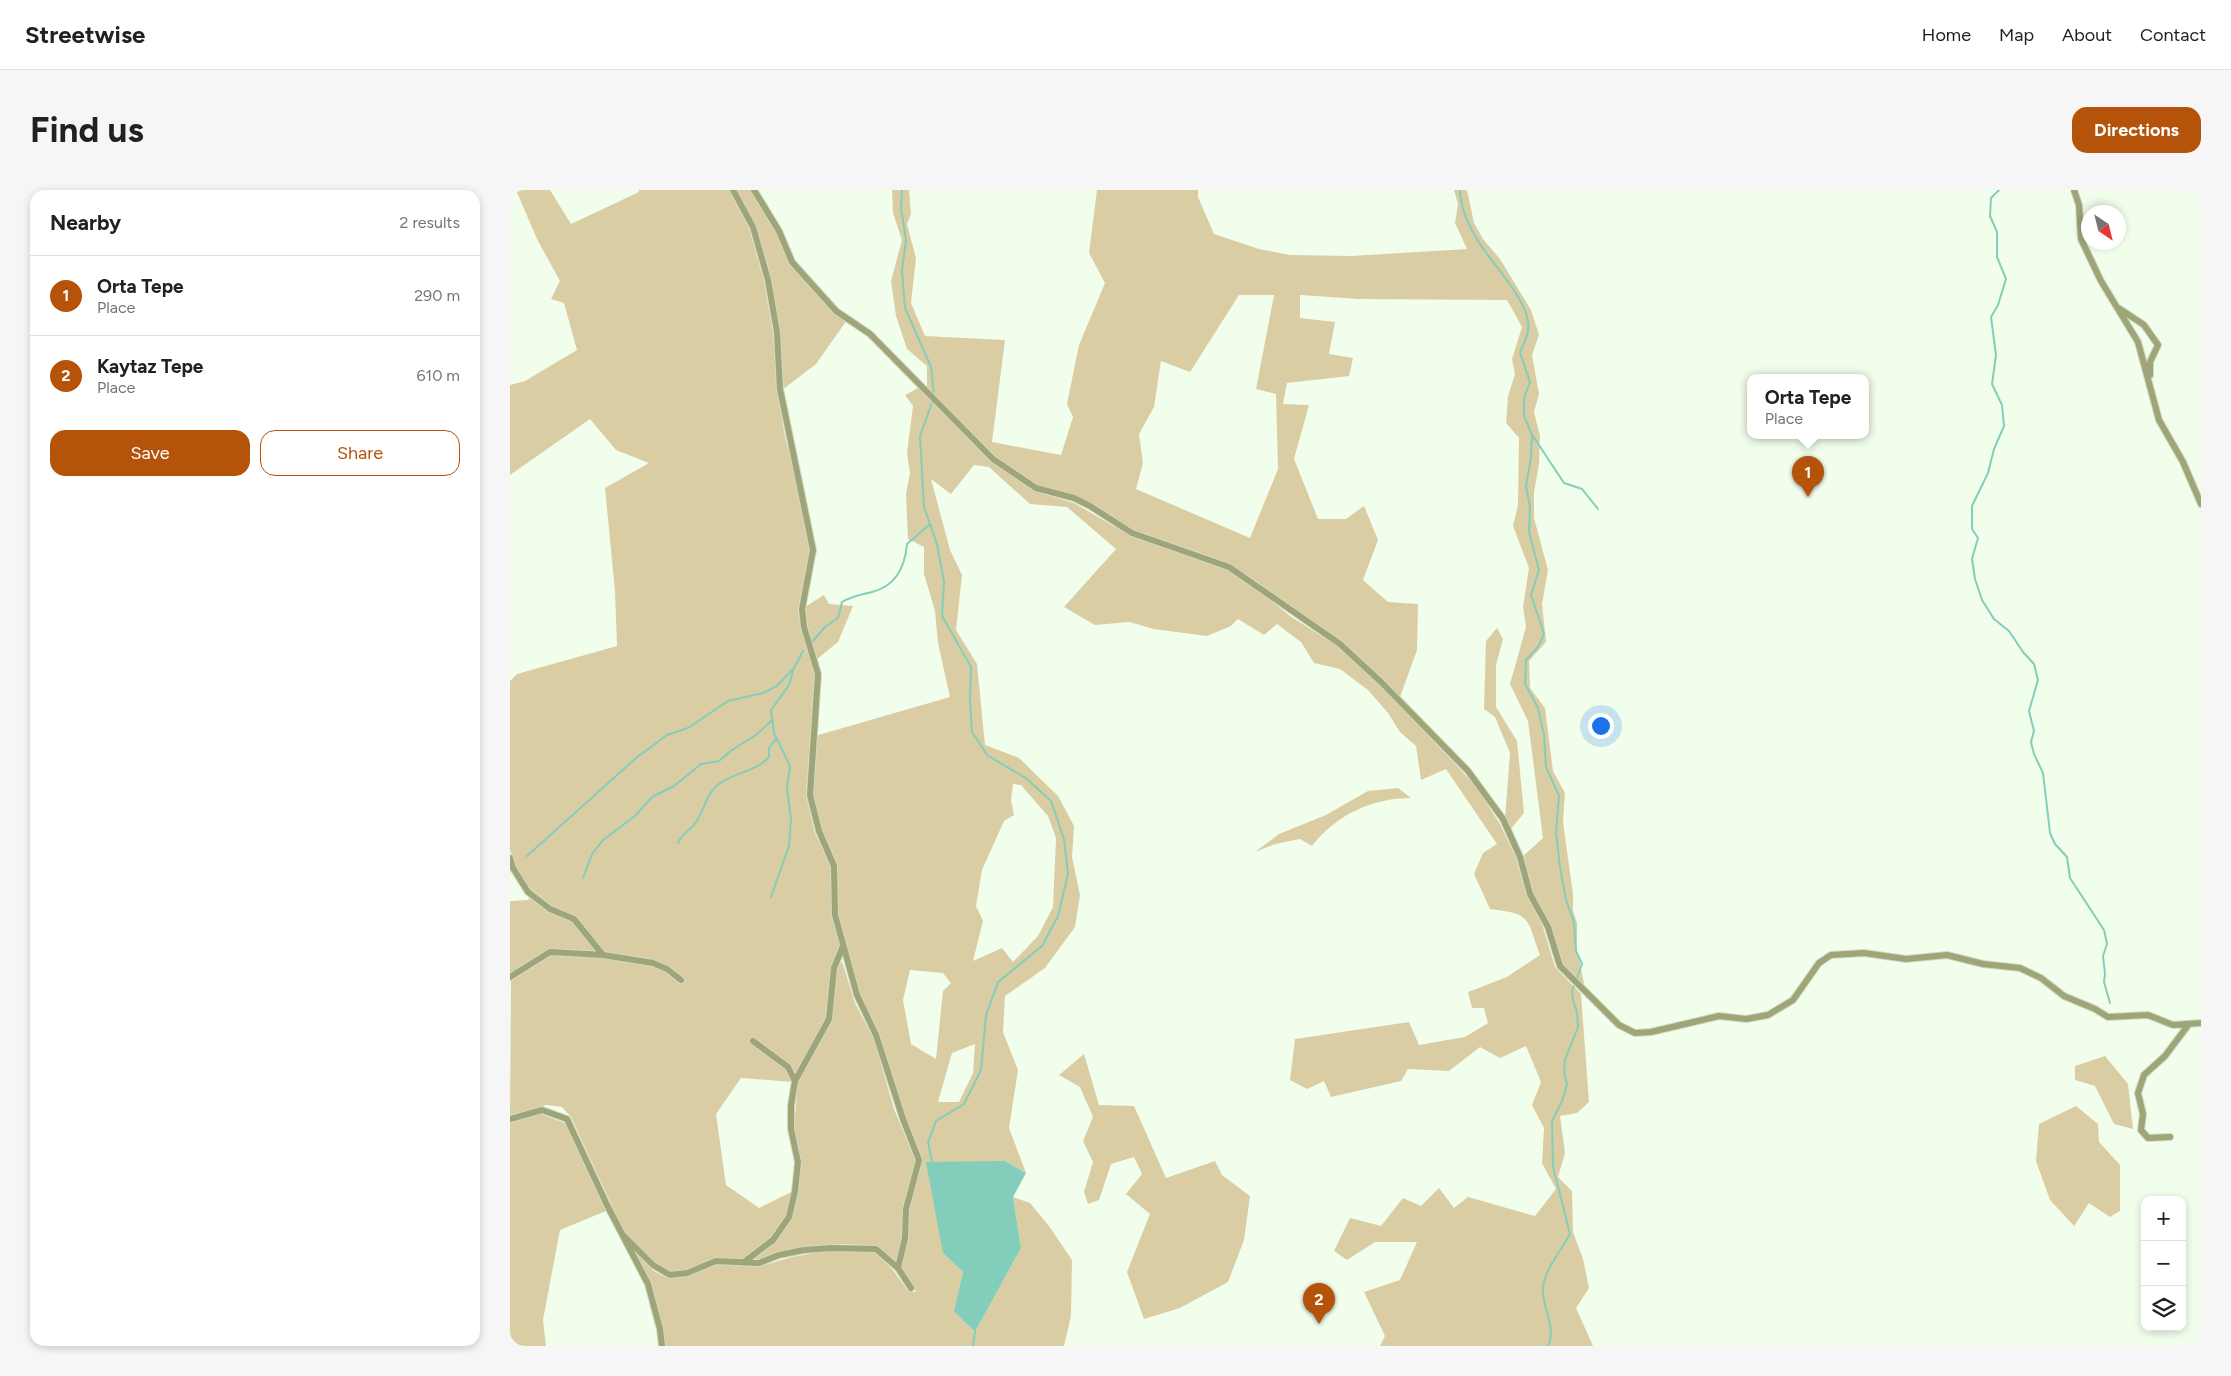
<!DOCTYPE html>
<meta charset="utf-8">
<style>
body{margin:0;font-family:Figtree,sans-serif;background:#f6f6f6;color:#202124}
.controls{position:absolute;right:15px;bottom:15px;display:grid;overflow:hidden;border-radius:10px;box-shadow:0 2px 8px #0003}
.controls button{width:45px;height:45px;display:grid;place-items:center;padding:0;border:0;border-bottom:1px solid #e0e0e0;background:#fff;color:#202124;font:25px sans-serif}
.compass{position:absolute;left:1571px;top:15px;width:45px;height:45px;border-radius:50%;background:#fff;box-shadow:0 2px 8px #0003;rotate:145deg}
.you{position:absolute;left:1090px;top:535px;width:18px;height:18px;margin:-12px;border:4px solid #fff;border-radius:50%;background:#1a73e8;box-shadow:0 0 0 8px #1a73e833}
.badge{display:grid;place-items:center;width:32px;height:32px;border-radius:50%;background:#b45309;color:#fff;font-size:16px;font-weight:700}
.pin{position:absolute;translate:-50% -41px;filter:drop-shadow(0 1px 2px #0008)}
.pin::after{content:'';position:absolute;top:26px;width:18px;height:15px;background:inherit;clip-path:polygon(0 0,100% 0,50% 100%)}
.popup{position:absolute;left:1237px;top:184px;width:122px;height:65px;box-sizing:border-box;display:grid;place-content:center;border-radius:10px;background:#fff;filter:drop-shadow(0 1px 4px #0005);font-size:16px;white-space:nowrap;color:#757577}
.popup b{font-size:19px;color:#202124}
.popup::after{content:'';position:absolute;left:50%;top:100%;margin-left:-10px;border:10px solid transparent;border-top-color:#fff}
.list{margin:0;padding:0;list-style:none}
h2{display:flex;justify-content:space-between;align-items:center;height:65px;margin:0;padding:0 20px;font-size:21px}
h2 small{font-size:16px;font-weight:400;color:#757577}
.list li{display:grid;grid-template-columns:32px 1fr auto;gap:15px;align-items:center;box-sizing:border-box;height:80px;padding:0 20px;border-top:1px solid #e0e0e0}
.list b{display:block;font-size:19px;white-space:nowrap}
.list p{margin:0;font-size:16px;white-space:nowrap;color:#757577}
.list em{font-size:16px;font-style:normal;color:#757577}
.actions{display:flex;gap:10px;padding:15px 20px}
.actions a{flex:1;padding:11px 0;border:1px solid #b45309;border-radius:15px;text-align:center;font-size:18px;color:#b45309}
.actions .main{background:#b45309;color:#fff}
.icon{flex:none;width:28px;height:28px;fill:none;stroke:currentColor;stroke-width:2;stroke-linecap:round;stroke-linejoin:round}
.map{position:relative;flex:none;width:1691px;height:1156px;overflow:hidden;border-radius:15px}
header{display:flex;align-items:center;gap:30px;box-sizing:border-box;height:70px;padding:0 25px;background:#fff;border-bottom:1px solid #e0e0e0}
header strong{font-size:24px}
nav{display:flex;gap:28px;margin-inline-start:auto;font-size:18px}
.intro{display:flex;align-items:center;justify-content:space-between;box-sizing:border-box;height:120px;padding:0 30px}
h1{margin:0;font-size:35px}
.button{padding:12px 22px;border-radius:15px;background:#b45309;color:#fff;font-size:18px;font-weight:700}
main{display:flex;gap:30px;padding:0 30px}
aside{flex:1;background:#fff;border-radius:15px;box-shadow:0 2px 8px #0003}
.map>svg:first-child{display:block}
.green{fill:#dacda4;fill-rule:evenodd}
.water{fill:#83ceba}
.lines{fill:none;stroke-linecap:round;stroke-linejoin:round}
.stream{stroke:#83ceba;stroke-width:2}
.street-casing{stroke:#cfdac9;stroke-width:8}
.street{stroke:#a0a578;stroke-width:6}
</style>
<header>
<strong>Streetwise</strong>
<nav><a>Home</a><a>Map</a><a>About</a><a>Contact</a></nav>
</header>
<div class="intro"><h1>Find us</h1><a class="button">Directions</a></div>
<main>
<aside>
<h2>Nearby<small>2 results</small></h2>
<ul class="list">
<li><span class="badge">1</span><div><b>Orta Tepe</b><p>Place</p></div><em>290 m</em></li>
<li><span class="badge">2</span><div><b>Kaytaz Tepe</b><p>Place</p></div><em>610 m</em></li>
</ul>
<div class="actions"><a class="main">Save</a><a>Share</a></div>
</aside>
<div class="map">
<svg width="1691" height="1156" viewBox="0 0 1691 1156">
<rect width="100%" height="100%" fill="#f2feec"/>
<!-- green -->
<path class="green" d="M 6,0 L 40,0 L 61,34 L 129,2 L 128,0 L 219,0 L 239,38 L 254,91 L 263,143 L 267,198 L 275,247 L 289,297 L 300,360 L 288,419 L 291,439 L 305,485 L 296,605 L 305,643 L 321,676 L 321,725 L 330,753 L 321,777 L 316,828 L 285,886 L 279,875 L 243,848 L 240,852 L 276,879 L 283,892 L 231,888 L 206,924 L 216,995 L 249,1018 L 283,1001 C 274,1041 264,1046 233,1070 L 206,1068 L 176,1081 L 161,1082 L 144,1073 L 115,1044 L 61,927 L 52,917 L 36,915 L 0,926 L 1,790 L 41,764 L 93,767 L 110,771 L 158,776 L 95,763 L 66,726 L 42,717 L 20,700 L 6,677 L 0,660 L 0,491 L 7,484 L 107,456 L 105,401 L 95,298 L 139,273 L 106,260 L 80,229 L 0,285 L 0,195 L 15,191 L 67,160 L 54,113 L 41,109 L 50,91 L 27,49 Z
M 226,0 L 240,0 L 266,42 L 281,73 L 337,130 L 306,174 L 272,200 L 270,142 L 245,37 Z
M 382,0 L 399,0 L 401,24 L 397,34 L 406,68 L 401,113 L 415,146 L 495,150 L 482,252 L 551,265 L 563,227 L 557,214 L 569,155 L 595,93 L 579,63 L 587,0 L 688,0 L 688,7 L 704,44 L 749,59 L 780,65 L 841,66 L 957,59 L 945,33 L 948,14 L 944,0 L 957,0 L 964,33 L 973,49 L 990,69 L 1021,120 L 1029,145 L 1022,165 L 1029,204 L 1024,222 L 1030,246 L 1029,274 L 1024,302 L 1024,328 L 1038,380 L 1032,414 L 1036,452 L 1019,471 L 1020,498 L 1035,518 L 1043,581 L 1055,603 L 1053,632 L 1063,704 L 1063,721 L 1067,733 L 1067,760 L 1075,798 L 1052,775 L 1022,703 L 1012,667 L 1033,648 L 1018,531 L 1000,494 L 1016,437 L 1013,417 L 1019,378 L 1003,336 L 1008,315 L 1009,248 L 996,233 L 998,206 L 1005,184 L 1002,169 L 1012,137 L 997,110 L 849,109 L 790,105 L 790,128 L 825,132 L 819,164 L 843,168 L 839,186 L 777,193 L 773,214 L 799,215 L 784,269 L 808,329 L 836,329 L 854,316 L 868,350 L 853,390 L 878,412 L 908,414 L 907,460 L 890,507 L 831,451 L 786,422 L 749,393 L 720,374 L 624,341 L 581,315 L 527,296 L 484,267 L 417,198 L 417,176 L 397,159 L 386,126 L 381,91 L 392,50 L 383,23 ZM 729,105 L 764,105 L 746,199 L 766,204 L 768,279 L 740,348 L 626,299 L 633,273 L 629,244 L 644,217 L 651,171 L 680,182 Z
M 408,198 L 480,271 L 524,301 L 564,313 L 621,346 L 716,379 L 747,399 L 780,426 L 827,456 L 869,494 L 950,579 L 967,598 L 990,634 L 1006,668 L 1016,703 L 1033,737 L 1045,777 L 1071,804 L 1079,912 L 1067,923 L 1050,926 L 1055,963 L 1048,987 L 1062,1001 L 1063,1042 L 1073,1069 L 1079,1098 L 1066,1118 L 1083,1156 L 870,1156 L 875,1146 L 854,1102 L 890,1090 L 907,1052 L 865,1052 L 837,1070 L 824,1061 L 840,1028 L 871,1036 L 893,1008 L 911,1016 L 929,998 L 944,1018 L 958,1007 L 1025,1026 L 1046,999 L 1032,973 L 1034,938 L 1022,915 L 1031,892 L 1016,856 L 990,868 L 970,857 L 939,881 L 898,879 L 891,891 L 821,907 L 814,891 L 797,899 L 780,890 L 785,849 L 899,832 L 909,855 L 955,847 L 978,833 L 974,818 L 962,818 L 958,802 L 997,787 L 1030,765 C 1016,727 1022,724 980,719 L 964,684 L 973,663 L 987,654 L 936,579 L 911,590 L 906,556 L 890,542 L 878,523 L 858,500 L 830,479 L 804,473 L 791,452 L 767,434 L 754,445 L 728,429 L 721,436 L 697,446 L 644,439 L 619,432 L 585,435 L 554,417 L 606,359 L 557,317 L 520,314 L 479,277 L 464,275 L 441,304 L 421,289 L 440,360 L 452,385 L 446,440 L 467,474 L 475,555 L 509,568 L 548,606 L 564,636 L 562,667 L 570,705 L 565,737 L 535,778 L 495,806 L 493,842 L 508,880 L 499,938 L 516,983 L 495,971 L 433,1063 L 453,1082 L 445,1121 L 465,1142 L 511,1058 L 503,1007 L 520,1013 L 539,1036 L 562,1070 L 561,1126 L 554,1156 L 154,1156 L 140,1093 L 125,1061 L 144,1081 L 159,1089 L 177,1086 L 207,1074 L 254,1075 L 282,1067 L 320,1060 L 365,1062 L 383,1080 L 398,1101 L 406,1102 L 404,1097 L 391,1078 L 399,1019 L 411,969 L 349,804 L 328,724 L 326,674 L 311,639 L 302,605 L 305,546 L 440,507 L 428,453 L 425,421 L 414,384 L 414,357 L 398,349 L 396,304 L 400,283 L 397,263 L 403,216 L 395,205 ZM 503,594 L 511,595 L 538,626 L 546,648 L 543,717 L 528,746 L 503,772 L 492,758 L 463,771 L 473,731 L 466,716 L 472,680 L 494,631 L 504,625 L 501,610 ZM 400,780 L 433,783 L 441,793 L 433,801 L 426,869 L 401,854 L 393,810 ZM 465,854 L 463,883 L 449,912 L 428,912 L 442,863 Z
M 314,405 L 319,414 L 343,416 L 328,452 L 306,470 L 298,437 L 295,417 Z
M 987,438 L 993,449 L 986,475 L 986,517 L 1007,551 L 1014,623 L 1000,640 L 995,629 L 1000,563 L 985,527 L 974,519 L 976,451 Z
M 888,598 L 901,608 C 862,608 826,625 802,656 L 790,649 L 765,654 L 745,662 L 769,644 L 816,625 L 858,601 Z
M 20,707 L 63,732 L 88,762 L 39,759 L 0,783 L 0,711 L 18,710 Z
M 332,771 L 345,813 L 364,849 L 384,919 L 406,972 L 387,1074 L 368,1058 L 338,1054 L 321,1054 L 290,1059 L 248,1070 L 238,1070 L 282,1028 L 291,974 L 284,937 L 288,892 L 322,830 L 327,779 Z
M 574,864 L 589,915 L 624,916 L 656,988 L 705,971 L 712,985 L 740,1006 L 734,1050 L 718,1092 L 670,1118 L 634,1129 L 617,1082 L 640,1024 L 616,1004 L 632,984 L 624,967 L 601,974 L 589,1010 L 578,1014 L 574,1002 L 583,972 L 573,951 L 583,927 L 570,897 L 549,885 Z
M 1595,866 L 1618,894 L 1623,939 L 1604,934 L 1585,896 L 1565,890 L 1565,876 Z
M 1566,916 L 1588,934 L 1589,952 L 1610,975 L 1610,1021 L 1600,1027 L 1579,1013 L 1564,1036 L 1540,1010 L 1526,971 L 1529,934 Z
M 31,924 L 55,933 L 96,1021 L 50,1040 L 33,1130 L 36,1156 L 0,1156 L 0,933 Z"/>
<!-- water -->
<path class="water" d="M 495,971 L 516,983 L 503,1007 L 511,1058 L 465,1142 L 444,1121 L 453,1082 L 433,1063 L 416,972 Z"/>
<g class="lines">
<!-- stream -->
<path class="stream" d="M 392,0 L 391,18 L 396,50 L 392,80 L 395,118 L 421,177 L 424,206
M 950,0 C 950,19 962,42 972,57 C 985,77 1023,116 1018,141 C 1017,148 1012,156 1010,163 L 1020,192 L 1014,208 L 1014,226 L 1022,245 L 1021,267 L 1016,296 L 1020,317 L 1019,342 L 1029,380 L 1021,405 L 1034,444 L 1028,457 L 1016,470 L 1015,494 L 1028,518 L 1034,545 L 1036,577 L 1049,606 L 1046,642 L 1050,677 L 1056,710 L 1064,732 L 1066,761 L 1072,774 L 1062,801 L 1063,810 L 1067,822 L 1068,837 L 1055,870 L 1054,881 L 1057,895 L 1052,911 L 1042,931 L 1043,977 L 1060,1044 C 1051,1061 1034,1080 1033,1099 C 1032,1118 1047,1138 1038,1156
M 1489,0 L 1481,8 L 1480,26 L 1487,42 L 1487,67 L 1496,89 L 1488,115 L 1481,127 L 1486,165 L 1482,194 L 1492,215 L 1494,236 L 1484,259 L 1478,283 L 1462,316 L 1462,339 L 1468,348 L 1462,369 L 1465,389 L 1472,410 L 1484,429 L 1499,441 L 1513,462 L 1524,474 L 1528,490 L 1519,521 L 1524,541 L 1521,552 L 1524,564 L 1533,583 L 1540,643 L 1545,654 L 1557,667 L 1560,688 L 1594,740 L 1597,754 L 1593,766 L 1595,784 L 1594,792 L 1600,813
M 1023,246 L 1054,293 L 1072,299 L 1088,319
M 301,453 L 315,437 L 328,428 L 332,412 C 342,406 350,405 362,402 C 386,396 395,377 397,354 L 420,334
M 168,653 C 172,644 176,643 183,636 C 194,624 195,604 209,594 C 225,582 246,582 259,567 L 259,558 L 266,549
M 17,666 L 126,568 L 157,545 L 178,538 L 218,511 L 253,503 L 267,496 L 284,478 L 293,461
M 73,688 L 82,664 L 93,650 L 125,626 L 142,607 L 164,596 L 191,574 L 209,571 L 222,560 L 246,545 L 262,530
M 261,707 L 279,656 L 281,629 L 277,598 L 280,576 L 264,543 L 261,520 L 279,495 L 283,481
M 422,972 L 418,952 L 426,931 L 454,914 L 471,880 L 476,825 L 488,792 L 532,756 L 548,726 L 558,684 L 554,649 L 541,611 L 517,589 L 477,565 L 462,542 L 460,511 L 461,477 L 432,426 L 434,392 L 427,354 L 414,317 L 410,246 L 423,210
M 463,1156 L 465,1142"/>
<defs>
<path id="street" d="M 223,0 L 243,37 L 258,90 L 267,142 L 270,199 L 303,360 L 292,419 L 294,437 L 308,484 L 300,605 L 309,641 L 324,676 L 325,725 L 347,805 L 366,845 L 393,929 L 409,970 L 396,1019 L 395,1048 L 388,1078
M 244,0 L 269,41 L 282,72 L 326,121 L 360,144 L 483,269 L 526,298 L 564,308 L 580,316 L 622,343 L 719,377 L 830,454 L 871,492 L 958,581 L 993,629 L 1010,667 L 1020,704 L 1038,737 L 1050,776 L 1109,835 L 1125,843 L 1141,842 L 1209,826 L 1236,829 L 1258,825 L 1283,810 L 1309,773 L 1321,765 L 1354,763 L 1396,769 L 1437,765 L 1473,774 L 1510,778 L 1531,788 L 1554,806 L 1585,819 L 1598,827 L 1638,825 L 1663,835 L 1691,833
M 1564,0 L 1569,15 L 1571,49 L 1591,91 L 1628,152 L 1649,230 L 1673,272 L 1691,314
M 1610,119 L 1634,135 L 1648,155 L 1640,172 L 1640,185
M 0,668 L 3,678 L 18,702 L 40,719 L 64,729 L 93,765
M 0,787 L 40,762 L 93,765 L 143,773 L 157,779 L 171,790
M 285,891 L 319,829 L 324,778 L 333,756
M 0,929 L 32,920 L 57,929 L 97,1015 L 138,1094 L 150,1139 L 152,1156
M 1660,947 L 1638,948 L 1631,940 L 1633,924 L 1628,903 L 1634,885 L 1655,866 L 1679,834
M 113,1045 L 143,1075 L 160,1085 L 177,1083 L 206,1071 L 249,1073 L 269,1065 L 294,1060 L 322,1058 L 366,1059 L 388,1078 L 401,1098
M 234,1072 L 263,1050 L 279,1027 L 285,1001 L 288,972 L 281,939 L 281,916 L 285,891 L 278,877 L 243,851"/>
</defs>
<!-- street casing -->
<use href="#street" class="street-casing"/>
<!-- street -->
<use href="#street" class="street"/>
</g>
</svg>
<div class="controls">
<button>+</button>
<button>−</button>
<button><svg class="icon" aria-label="layers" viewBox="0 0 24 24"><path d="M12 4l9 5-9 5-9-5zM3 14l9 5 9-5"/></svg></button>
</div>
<svg class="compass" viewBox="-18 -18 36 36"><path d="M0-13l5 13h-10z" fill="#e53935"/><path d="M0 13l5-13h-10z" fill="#757577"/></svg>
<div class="you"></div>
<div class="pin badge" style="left:1298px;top:307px">1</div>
<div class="popup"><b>Orta Tepe</b>Place</div>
<div class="pin badge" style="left:809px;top:1134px">2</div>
</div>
</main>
